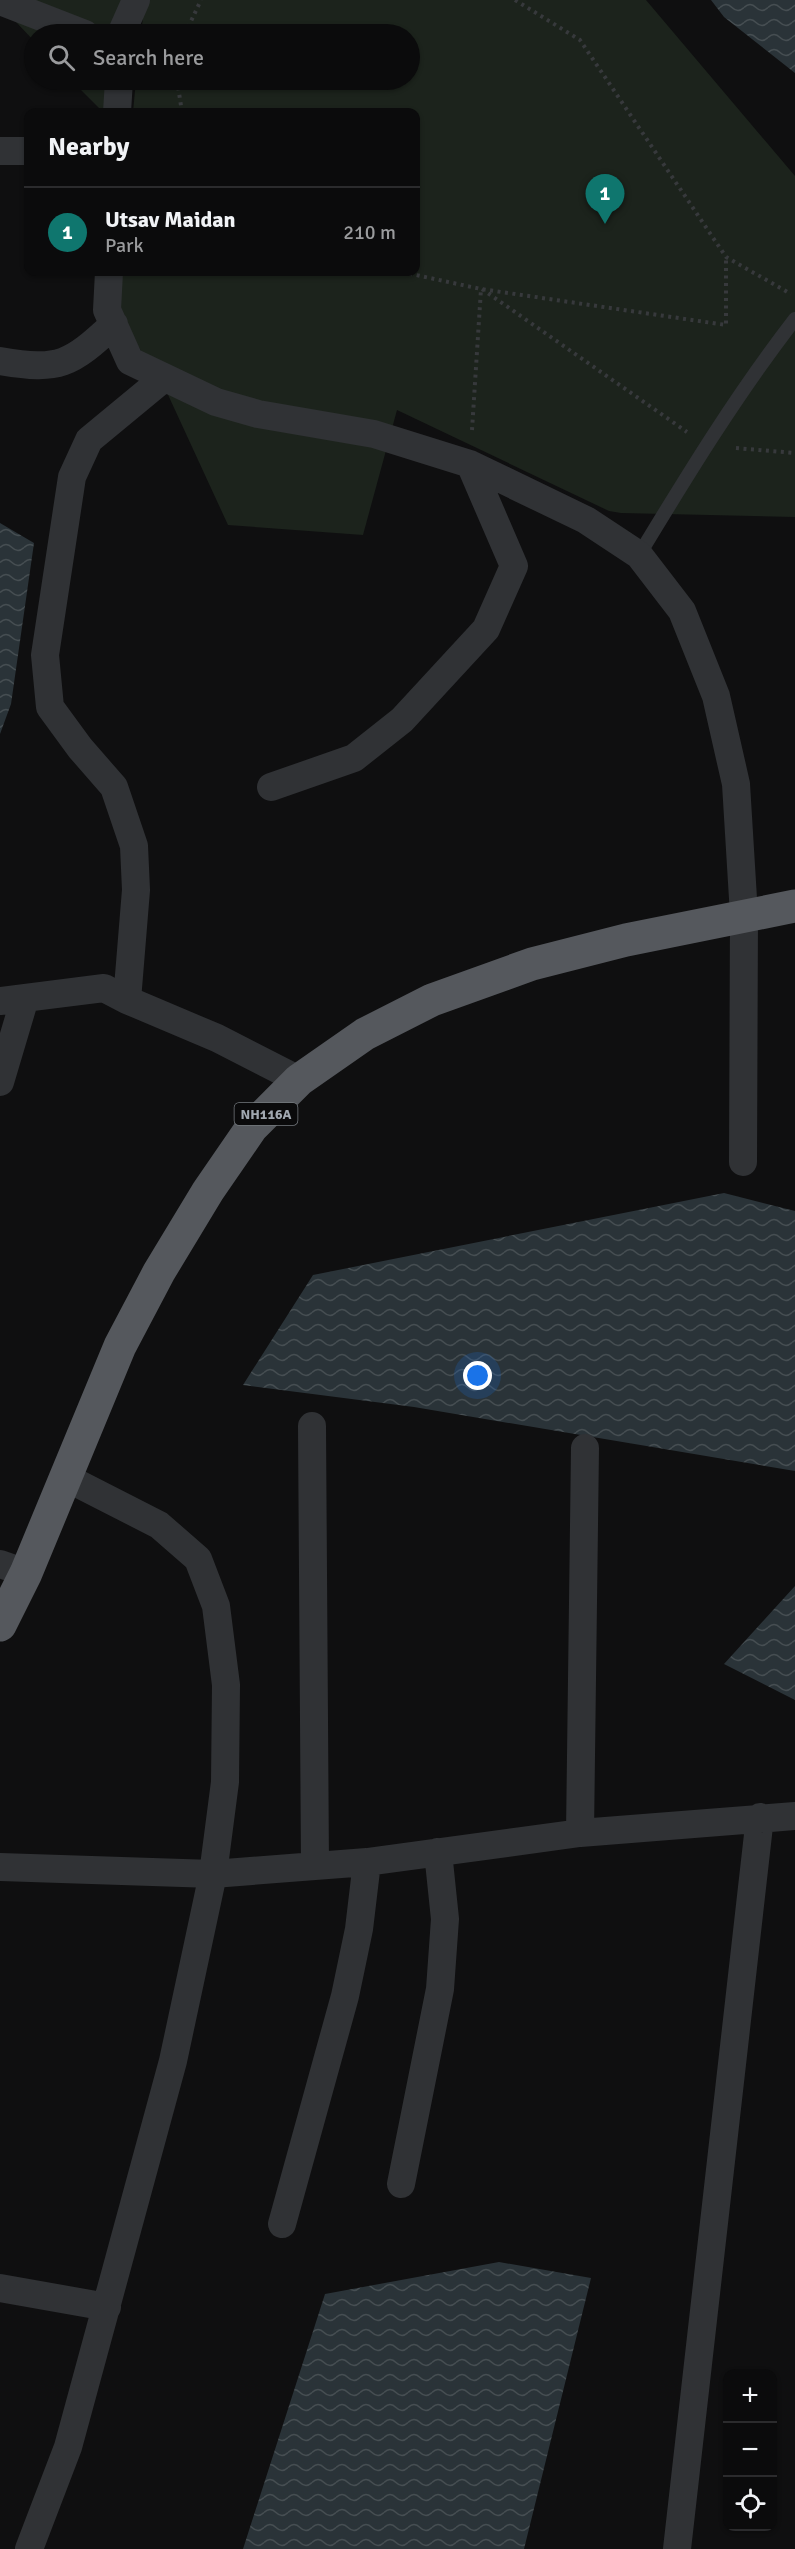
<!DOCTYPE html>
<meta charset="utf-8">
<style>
body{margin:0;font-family:Signika,sans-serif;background:#19191a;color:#f1f3f6}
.controls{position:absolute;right:18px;bottom:18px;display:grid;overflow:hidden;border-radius:12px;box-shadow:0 2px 4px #0004}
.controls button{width:54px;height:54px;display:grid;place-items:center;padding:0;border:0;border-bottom:2px solid #2b2b2d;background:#0b0b0c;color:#f1f3f6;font:30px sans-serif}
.you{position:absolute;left:478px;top:1376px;width:21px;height:21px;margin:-15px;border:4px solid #fff;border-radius:50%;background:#1a73e8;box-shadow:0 0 0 9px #1a73e833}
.badge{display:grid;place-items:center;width:39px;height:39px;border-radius:50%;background:#0f766e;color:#fff;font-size:20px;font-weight:700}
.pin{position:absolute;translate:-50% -50px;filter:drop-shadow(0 2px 3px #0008)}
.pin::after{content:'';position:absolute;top:32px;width:21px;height:18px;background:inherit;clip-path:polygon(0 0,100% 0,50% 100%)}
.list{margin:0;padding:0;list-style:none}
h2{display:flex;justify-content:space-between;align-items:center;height:78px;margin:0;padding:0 24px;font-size:26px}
h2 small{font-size:20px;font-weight:400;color:#9a9b9d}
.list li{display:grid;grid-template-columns:39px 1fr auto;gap:18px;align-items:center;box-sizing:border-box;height:90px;padding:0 24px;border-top:2px solid #2b2b2d}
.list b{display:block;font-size:22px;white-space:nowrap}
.list p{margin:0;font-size:20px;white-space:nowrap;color:#9a9b9d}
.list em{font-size:20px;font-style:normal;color:#9a9b9d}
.icon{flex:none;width:33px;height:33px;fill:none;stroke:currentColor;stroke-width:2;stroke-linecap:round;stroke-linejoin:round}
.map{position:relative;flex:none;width:795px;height:2549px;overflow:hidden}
.search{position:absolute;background:#0b0b0c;box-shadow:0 2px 4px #0004;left:24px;top:24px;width:396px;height:66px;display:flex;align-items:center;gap:15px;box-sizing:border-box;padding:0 21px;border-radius:33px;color:#9a9b9d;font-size:22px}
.panel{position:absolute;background:#0b0b0c;box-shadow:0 2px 4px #0004;left:24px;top:108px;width:396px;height:168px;border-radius:12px}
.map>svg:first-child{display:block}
.green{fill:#1c231c}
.water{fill:url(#water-waves)}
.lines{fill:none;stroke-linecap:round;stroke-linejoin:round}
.path{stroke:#37393c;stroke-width:4;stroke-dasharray:3 4.5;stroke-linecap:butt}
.service{stroke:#303235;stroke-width:14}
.minor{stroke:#303235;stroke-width:28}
.trunk{stroke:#55585d;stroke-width:33}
.labels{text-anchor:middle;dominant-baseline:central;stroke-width:5;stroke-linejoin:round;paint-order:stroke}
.shield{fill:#0a0a0b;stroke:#74797e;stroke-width:1.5}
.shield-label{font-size:14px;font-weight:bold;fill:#a1a8b0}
</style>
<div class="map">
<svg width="795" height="2549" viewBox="0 0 795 2549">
<defs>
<pattern id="water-waves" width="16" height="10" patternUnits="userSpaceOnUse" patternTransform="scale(1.5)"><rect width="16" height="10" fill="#2a3338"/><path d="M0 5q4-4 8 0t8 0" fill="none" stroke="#464e52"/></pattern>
</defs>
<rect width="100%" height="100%" fill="#0f0f10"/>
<!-- green -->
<path class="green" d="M 0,0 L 133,0 L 128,34 L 34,34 L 34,41 L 0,5 Z
M 145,0 L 646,0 L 795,176 L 795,517 L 621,513 L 609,511 L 397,410 L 363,535 L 228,525 L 152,360 L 142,353 L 113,298 L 116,272 L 416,272 L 416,112 L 133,112 L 136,80 L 410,80 L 410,34 L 141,34 Z
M 71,80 L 123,80 L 103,112 Z"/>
<!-- water -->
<path class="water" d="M 711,0 L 795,0 L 795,73 L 724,17 Z
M 0,523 L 34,543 L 11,704 L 0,734 Z
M 724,1193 L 795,1211 L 795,1471 L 414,1407 L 243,1385 L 313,1275 Z
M 795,1586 L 795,1700 L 724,1664 Z
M 499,2262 L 591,2278 L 524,2549 L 243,2549 L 325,2294 Z"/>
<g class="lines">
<!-- path -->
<path class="path" d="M 515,0 L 580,40 L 726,257 L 791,294
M 185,34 L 201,0
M 177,80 L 182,112
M 402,272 L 481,289 L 726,325 L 726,257
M 482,289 L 687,432
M 472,430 L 481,289
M 736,448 L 795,453"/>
<!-- service -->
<path class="service" d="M 639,555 C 688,474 737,394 795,319"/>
<!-- minor -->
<path class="minor" d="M 0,1 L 85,34
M 121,34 L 136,0
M 117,112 L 119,80
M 0,151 L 28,151
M 109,272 L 107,310 L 130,361 L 216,402 L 258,414 L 374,434 L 470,464 L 586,520 L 639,555 L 682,611 L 716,696 L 736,784 L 744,915 L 743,1162
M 0,361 C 60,371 70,365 114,324
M 271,787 L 354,758 L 402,720 L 486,629 L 514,566 L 470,464
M 127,1000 L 136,890 L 134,846 L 114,787 L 80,748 L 50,707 L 45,655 L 72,477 L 89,440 L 164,378
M 0,1001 L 104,988 L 127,1000 L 217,1038 L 299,1080
M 0,1082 L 25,998
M 312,1426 L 315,1866
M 0,1564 L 26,1573
M 580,1833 L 585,1448
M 0,1867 L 213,1874 L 367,1862 L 580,1833 L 795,1816
M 401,2184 L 440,1989 L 445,1919 L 438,1852
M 282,2224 L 345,1996 L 359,1929 L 367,1862
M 0,2288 L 107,2307
M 29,2549 L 68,2447 L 173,2061 L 213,1874 L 225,1782 L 226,1685 L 216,1606 L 198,1559 L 159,1525 L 65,1477
M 677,2549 L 760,1817"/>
<!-- trunk -->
<path class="trunk" d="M 0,1625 L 26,1573 L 120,1346 L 159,1272 L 208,1191 L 252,1127 L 299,1080 L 365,1034 L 432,1000 L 532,964 L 626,940 L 795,906"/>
</g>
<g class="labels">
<!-- shield labels -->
<rect class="shield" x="234.5" y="1103" width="63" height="22" rx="4.5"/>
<g class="shield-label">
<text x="266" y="1114">NH116A</text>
</g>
</g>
</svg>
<div class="controls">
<button>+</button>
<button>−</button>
<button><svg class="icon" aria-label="locate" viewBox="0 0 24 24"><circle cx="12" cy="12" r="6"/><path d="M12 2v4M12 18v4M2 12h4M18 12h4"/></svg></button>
</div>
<div class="you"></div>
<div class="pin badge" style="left:605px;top:224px">1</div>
<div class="search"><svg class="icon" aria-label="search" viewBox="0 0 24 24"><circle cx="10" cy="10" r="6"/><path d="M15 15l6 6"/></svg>Search here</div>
<section class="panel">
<h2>Nearby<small></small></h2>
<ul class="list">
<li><span class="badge">1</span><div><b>Utsav Maidan</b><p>Park</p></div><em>210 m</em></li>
</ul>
</section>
</div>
